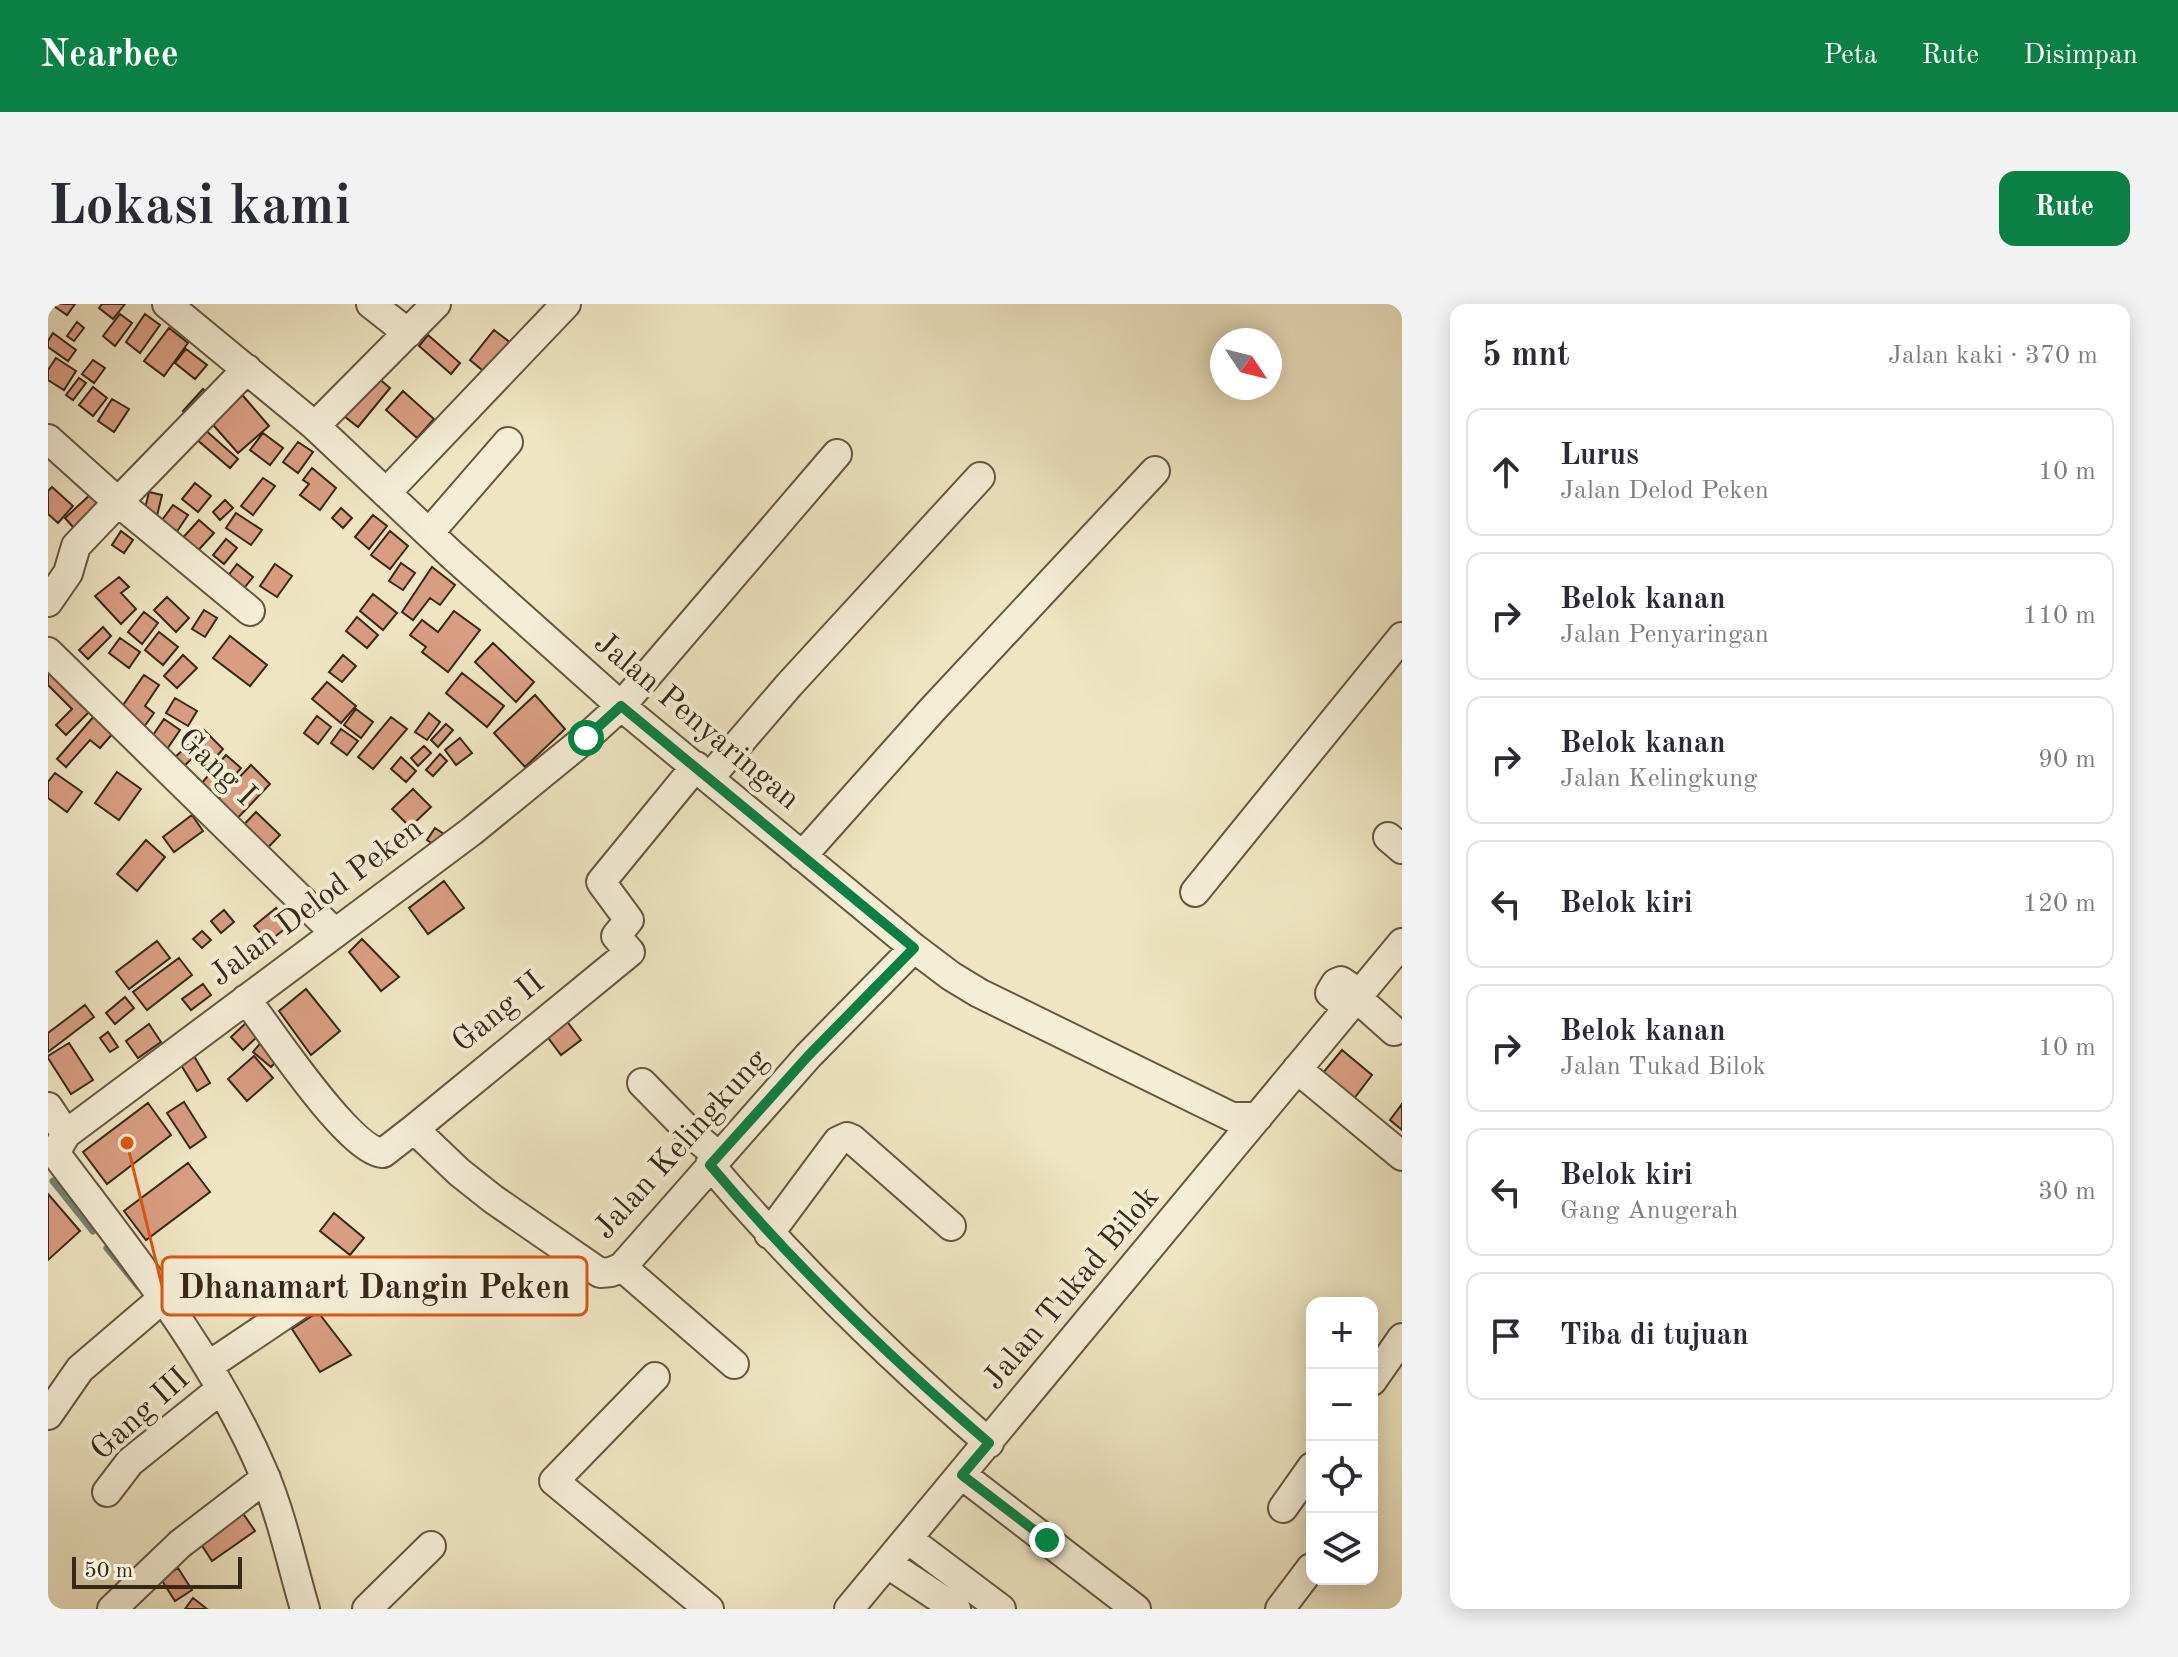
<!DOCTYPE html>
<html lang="id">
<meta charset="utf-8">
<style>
body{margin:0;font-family:"Old Standard TT",serif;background:#f2f2f3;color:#2b2b33}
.controls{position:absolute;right:24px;bottom:24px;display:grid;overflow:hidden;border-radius:16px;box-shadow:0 4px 20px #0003}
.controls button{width:72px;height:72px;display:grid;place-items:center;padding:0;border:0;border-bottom:2px solid #e1e1e2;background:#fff;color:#2b2b33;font:40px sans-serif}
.compass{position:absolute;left:1162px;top:24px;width:72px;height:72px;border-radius:50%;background:#fff;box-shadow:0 4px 20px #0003;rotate:125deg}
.scale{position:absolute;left:24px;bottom:20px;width:170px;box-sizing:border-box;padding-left:8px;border:4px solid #382818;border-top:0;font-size:22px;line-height:28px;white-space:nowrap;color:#382818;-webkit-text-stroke:6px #f5eed7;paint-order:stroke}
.stop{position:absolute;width:24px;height:24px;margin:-18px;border:6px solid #0b8043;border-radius:50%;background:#fff}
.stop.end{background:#0b8043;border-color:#fff;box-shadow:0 2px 8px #0008}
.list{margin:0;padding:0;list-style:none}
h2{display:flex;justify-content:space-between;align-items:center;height:104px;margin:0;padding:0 32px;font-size:34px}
h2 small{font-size:26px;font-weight:400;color:#7c7c81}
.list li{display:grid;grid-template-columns:52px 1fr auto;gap:24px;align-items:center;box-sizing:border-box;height:128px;margin:0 16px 16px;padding:0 16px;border:2px solid #e1e1e2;border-radius:16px}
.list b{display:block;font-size:30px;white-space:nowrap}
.list p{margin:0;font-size:26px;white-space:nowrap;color:#7c7c81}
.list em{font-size:26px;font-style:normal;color:#7c7c81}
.icon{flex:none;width:44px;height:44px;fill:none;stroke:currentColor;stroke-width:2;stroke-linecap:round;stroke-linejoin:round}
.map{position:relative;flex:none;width:1354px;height:1305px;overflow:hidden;border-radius:16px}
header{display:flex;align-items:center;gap:48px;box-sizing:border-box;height:112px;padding:0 40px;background:#0b8043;color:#fff}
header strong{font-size:38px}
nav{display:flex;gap:44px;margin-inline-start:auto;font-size:28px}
.intro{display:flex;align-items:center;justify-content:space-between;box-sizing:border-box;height:192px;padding:0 48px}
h1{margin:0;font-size:56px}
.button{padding:20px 36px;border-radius:16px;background:#0b8043;color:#fff;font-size:28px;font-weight:700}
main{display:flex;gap:48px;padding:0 48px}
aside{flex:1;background:#fff;border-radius:16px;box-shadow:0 4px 20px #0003}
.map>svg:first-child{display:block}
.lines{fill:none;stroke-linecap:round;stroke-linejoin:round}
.stream{stroke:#738374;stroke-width:7}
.building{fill:#d99d81;stroke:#382818;stroke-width:2}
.minor-casing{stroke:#665742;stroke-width:32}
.minor{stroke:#f5eed7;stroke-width:28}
.route{stroke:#0b8043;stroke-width:10}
.labels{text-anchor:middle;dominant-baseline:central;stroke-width:8;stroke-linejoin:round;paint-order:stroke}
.street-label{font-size:32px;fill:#382818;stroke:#f5eed7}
.leader{fill:none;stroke:#df570d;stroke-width:3}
.callout-dot{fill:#df570d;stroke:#f5eed7;stroke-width:3}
.callout{fill:#f5eed7;stroke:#df570d;stroke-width:3}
.callout-label{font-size:34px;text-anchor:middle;font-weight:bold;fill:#382818}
</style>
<header>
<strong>Nearbee</strong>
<nav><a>Peta</a><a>Rute</a><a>Disimpan</a></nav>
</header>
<div class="intro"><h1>Lokasi kami</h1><a class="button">Rute</a></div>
<main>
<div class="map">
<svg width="1354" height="1305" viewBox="0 0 1354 1305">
<rect width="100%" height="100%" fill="#efe5c2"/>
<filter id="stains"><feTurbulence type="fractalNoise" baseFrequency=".0025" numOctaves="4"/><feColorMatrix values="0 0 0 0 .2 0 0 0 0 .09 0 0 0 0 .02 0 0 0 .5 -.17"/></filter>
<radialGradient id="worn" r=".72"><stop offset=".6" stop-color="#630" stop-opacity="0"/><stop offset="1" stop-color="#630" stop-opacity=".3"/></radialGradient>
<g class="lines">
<!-- stream -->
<path class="stream" d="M 5,877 L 45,927
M 59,944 L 91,983"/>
</g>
<!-- building -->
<path class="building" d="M 3,0 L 27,0 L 19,11 Z
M 54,0 L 77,0 L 65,15 L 51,4 Z
M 72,10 L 84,19 L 67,42 L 55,32 Z
M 97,10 L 112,21 L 92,49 L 78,38 Z
M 29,18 L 36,24 L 26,37 L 19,32 Z
M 121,24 L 140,39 L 116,72 L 96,57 Z
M 446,26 L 463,39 L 439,70 L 422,56 Z
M 5,29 L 28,46 L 20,57 L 0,43 L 0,37 Z
M 380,31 L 412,59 L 403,70 L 371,42 Z
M 138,45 L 159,61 L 147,75 L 127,59 Z
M 8,54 L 28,67 L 16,86 L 0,76 L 0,66 Z
M 45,56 L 57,64 L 46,79 L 34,70 Z
M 328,72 L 342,84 L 310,123 L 296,112 Z
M 31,74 L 38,79 L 25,96 L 18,91 Z
M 45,83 L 59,94 L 45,112 L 31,101 Z
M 155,85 L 164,94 L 144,115 L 135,107 Z
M 190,86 L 221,122 L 190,149 L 159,114 Z
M 355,87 L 386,115 L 369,134 L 338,106 Z
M 64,95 L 81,105 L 66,128 L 50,117 Z
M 155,124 L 190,155 L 182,164 L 147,134 Z
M 215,129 L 235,144 L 222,161 L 202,146 Z
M 250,138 L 265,148 L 250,169 L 235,158 Z
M 264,164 L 288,184 L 272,206 L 252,191 L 261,180 L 255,176 Z
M 215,174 L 227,182 L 205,211 L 193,202 Z
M 147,179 L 163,192 L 150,208 L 134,195 Z
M 4,183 L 25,202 L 10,219 L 0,210 L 0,187 Z
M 101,188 L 114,191 L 108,216 L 95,213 Z
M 44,189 L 58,205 L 31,230 L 17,214 Z
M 177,196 L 185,204 L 172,216 L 165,208 Z
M 125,201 L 140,211 L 128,229 L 112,219 Z
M 293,204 L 304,214 L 295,224 L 284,214 Z
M 188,209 L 214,226 L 203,241 L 178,224 Z
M 325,211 L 339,222 L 321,245 L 307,233 Z
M 151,216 L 166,229 L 145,252 L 130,239 Z
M 73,227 L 85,236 L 76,249 L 64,241 Z
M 342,227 L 360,242 L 342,265 L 323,251 Z
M 178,235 L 189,244 L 176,260 L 165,251 Z
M 353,259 L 367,269 L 355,286 L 341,277 Z
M 189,260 L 205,273 L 193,288 L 177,276 Z
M 227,260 L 244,272 L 229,293 L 212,282 Z
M 384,263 L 407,281 L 392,301 L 382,294 L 365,316 L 354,308 Z
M 71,273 L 81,283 L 73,289 L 88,305 L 73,320 L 47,292 Z
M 325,290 L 349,309 L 335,326 L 312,307 Z
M 119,293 L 141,314 L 128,328 L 106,306 Z
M 156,306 L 169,314 L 157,333 L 144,325 Z
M 406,307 L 432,326 L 400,368 L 374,348 L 378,343 L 362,331 L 374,316 L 390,328 Z
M 96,308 L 110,319 L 94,340 L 80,328 Z
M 309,313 L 330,331 L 319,344 L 298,327 Z
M 55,323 L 63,332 L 40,355 L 31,346 Z
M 111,328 L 130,343 L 115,361 L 97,346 Z
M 182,332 L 219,361 L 202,382 L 165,354 Z
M 72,334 L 92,348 L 81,364 L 61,349 Z
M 445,339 L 486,378 L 468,398 L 427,358 Z
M 135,351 L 149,364 L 129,384 L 116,372 Z
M 295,351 L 308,362 L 294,378 L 281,368 Z
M 0,365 L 44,405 L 18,431 L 8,421 L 24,405 L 0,381 Z
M 414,369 L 456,402 L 439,423 L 398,389 Z
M 96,371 L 111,381 L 97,402 L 106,409 L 96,423 L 71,407 Z
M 279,378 L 308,402 L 293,419 L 264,395 Z
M 487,391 L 517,425 L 477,463 L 446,429 Z
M 127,394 L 149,407 L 140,422 L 118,409 Z
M 308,405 L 325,418 L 313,434 L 296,421 Z
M 381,409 L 392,418 L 379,436 L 367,428 Z
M 47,411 L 66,428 L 52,444 L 42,436 L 18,463 L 9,455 Z
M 269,412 L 283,423 L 270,440 L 256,429 Z
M 343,413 L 359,425 L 325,465 L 310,453 Z
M 116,415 L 132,426 L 117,448 L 101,437 Z
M 398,420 L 405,426 L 390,443 L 383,436 Z
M 293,425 L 310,437 L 299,451 L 283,439 Z
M 156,426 L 175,445 L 168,453 L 157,442 L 132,466 L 123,457 Z
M 412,434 L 424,449 L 408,461 L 397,446 Z
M 376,442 L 383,449 L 370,462 L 363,454 Z
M 392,450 L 399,457 L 385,472 L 378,466 Z
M 178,451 L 193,464 L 168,493 L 153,480 Z
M 353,453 L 368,467 L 358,478 L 343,465 Z
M 203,461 L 222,480 L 181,523 L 162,504 Z
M 69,468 L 93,485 L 71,516 L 47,499 Z
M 7,469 L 34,488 L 19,508 L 0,494 L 0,478 Z
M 365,485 L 383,503 L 362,523 L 344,505 Z
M 208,508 L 232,531 L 211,553 L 187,530 Z
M 144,511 L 155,527 L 126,548 L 115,533 Z
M 387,524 L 402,534 L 393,546 L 379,536 Z
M 98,536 L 117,553 L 89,587 L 69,570 Z
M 396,577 L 416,604 L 380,630 L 361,604 Z
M 228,604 L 242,621 L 220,638 L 206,622 Z
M 176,606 L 186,618 L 173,629 L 163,617 Z
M 154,627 L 163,636 L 154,644 L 145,635 Z
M 314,635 L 351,673 L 333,687 L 301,648 Z
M 109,637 L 122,654 L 81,685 L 68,668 Z
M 131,654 L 144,671 L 99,706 L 85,688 Z
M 155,680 L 163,691 L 143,706 L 134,695 Z
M 258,685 L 292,727 L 263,751 L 231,707 Z
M 77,693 L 86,704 L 67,720 L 58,709 Z
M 37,701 L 46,713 L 0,748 L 0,729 Z
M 518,716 L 533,736 L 513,751 L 498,731 Z
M 200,717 L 212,730 L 195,746 L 183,733 Z
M 101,720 L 113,738 L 90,754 L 78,737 Z
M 60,728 L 70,743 L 62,748 L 52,734 Z
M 215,736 L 233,752 L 223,763 L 205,748 Z
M 21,739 L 45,776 L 23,790 L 0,754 L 0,752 Z
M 1294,746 L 1324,771 L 1305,796 L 1274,770 Z
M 143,747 L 162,779 L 149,787 L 130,756 Z
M 206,752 L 225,774 L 199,797 L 180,775 Z
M 136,798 L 158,833 L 142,844 L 119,809 Z
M 100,799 L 123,831 L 59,880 L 35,848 Z
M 1354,800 L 1354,826 L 1342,816 Z
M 140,859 L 162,888 L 98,936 L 76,907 Z
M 0,890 L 32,927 L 0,956 Z
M 286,909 L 316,934 L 302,951 L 272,927 Z
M 270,1008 L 303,1051 L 272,1068 L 244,1025 Z
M 194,1208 L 207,1227 L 164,1257 L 151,1237 Z
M 130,1264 L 144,1286 L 127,1297 L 113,1275 Z
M 145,1294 L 159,1305 L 137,1305 Z"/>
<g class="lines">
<defs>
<path id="minor" d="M 119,0 L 267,122 L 404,251 L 573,402 L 866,644 L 903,672 L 931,689 L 1184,813 L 1210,813
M 323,0 L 360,29
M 267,122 L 388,0
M 0,135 L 70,198 L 199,65
M 338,189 L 518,0
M 381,229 L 460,138
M 0,298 L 20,269 L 28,242 L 70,198 L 202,307
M 0,348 L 287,629
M 662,473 L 741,381 L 932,173
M 1340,533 L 1354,545
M 754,552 L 884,406 L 1107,167
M 1147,588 L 1354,333
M 1309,694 L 1346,727
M 198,695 C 222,726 300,846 335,849 L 366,825 L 411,868 L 445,895 L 552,969 L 563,968 L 574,963 L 760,752 L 866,644
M 1300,704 L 1282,689 L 1288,679 L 1293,677 L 1312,690
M 1249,765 L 1354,852
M 594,779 L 643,829 L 670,852
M 0,803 L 18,830
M 366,825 L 582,648 L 568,632 L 581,616 L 553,578 L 648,462
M 7,849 L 18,830 L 424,527 L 538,434 L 573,402 L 789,150
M 7,849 C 84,951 166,1052 216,1170 C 234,1213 244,1261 257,1305
M 662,861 C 747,961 841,1053 941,1139
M 721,930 L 790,837 L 799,833 L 804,835 L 903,922
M 574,963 L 686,1060
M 160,1062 L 285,978
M 607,1073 L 506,1177 L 661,1305
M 1324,1077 L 1354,1034
M 0,1111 L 32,1065 L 115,994
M 914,1171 L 1088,1305
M 59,1188 L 82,1158 L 173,1085
M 1235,1204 L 1264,1163
M 860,1235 L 953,1305
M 840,1260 L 908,1305
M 64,1305 L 132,1240 L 218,1174
M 319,1305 L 383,1242
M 801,1305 L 1354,639
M 1232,1305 L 1263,1264"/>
</defs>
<!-- minor casing -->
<use href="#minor" class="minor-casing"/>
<!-- minor -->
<use href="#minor" class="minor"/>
</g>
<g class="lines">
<!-- route -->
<path class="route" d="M 538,434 L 573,402 L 866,644 L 760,752 L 662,861 C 747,962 841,1053 941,1139 L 914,1171 L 999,1236"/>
</g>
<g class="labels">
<!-- street labels -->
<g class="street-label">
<text transform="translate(648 418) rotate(40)">Jalan Penyaringan</text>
<text transform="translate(168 464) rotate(44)">Gang I</text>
<text transform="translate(269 599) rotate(-37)">Jalan Delod Peken</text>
<text transform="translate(451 709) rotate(-39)">Gang II</text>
<text transform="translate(634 841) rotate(-48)">Jalan Kelingkung</text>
<text transform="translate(1024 985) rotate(-50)">Jalan Tukad Bilok</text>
<text transform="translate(93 1111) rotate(-42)">Gang III</text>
</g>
</g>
<!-- callouts -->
<path class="leader" d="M79 839L114 982"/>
<circle class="callout-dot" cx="79" cy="839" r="8"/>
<rect class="callout" x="114" y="953" width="425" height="58" rx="8"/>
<g class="callout-label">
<text x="326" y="994">Dhanamart Dangin Peken</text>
</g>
<rect width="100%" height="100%" filter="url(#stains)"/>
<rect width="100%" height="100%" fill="url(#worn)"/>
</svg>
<div class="controls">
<button>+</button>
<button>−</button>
<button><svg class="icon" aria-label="locate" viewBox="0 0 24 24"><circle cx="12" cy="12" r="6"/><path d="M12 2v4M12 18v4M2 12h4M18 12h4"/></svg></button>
<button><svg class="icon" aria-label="layers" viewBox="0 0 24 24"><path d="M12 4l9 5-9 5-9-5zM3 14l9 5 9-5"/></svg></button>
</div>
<svg class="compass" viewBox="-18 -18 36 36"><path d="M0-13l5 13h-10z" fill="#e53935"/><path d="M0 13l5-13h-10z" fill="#7c7c81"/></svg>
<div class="scale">50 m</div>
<div class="stop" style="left:538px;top:434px"></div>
<div class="stop end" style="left:999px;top:1236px"></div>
</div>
<aside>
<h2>5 mnt<small>Jalan kaki · 370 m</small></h2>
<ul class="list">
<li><svg class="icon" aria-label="ahead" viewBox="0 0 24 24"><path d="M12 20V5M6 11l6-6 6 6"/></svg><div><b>Lurus</b><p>Jalan Delod Peken</p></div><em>10 m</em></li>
<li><svg class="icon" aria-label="right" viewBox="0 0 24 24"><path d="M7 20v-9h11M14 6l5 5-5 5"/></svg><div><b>Belok kanan</b><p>Jalan Penyaringan</p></div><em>110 m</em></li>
<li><svg class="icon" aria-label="right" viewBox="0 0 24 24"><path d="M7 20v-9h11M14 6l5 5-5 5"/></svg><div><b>Belok kanan</b><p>Jalan Kelingkung</p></div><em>90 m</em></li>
<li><svg class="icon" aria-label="left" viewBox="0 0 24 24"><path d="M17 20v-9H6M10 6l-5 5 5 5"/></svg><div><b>Belok kiri</b></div><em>120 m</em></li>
<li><svg class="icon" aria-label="right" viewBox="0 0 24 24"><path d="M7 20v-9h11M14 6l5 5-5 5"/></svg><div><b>Belok kanan</b><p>Jalan Tukad Bilok</p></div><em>10 m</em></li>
<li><svg class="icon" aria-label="left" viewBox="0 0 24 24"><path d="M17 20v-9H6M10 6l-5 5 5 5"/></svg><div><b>Belok kiri</b><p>Gang Anugerah</p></div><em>30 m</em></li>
<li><svg class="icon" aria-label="arrive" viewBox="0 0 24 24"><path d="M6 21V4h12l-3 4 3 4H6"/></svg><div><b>Tiba di tujuan</b></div></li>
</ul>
</aside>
</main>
